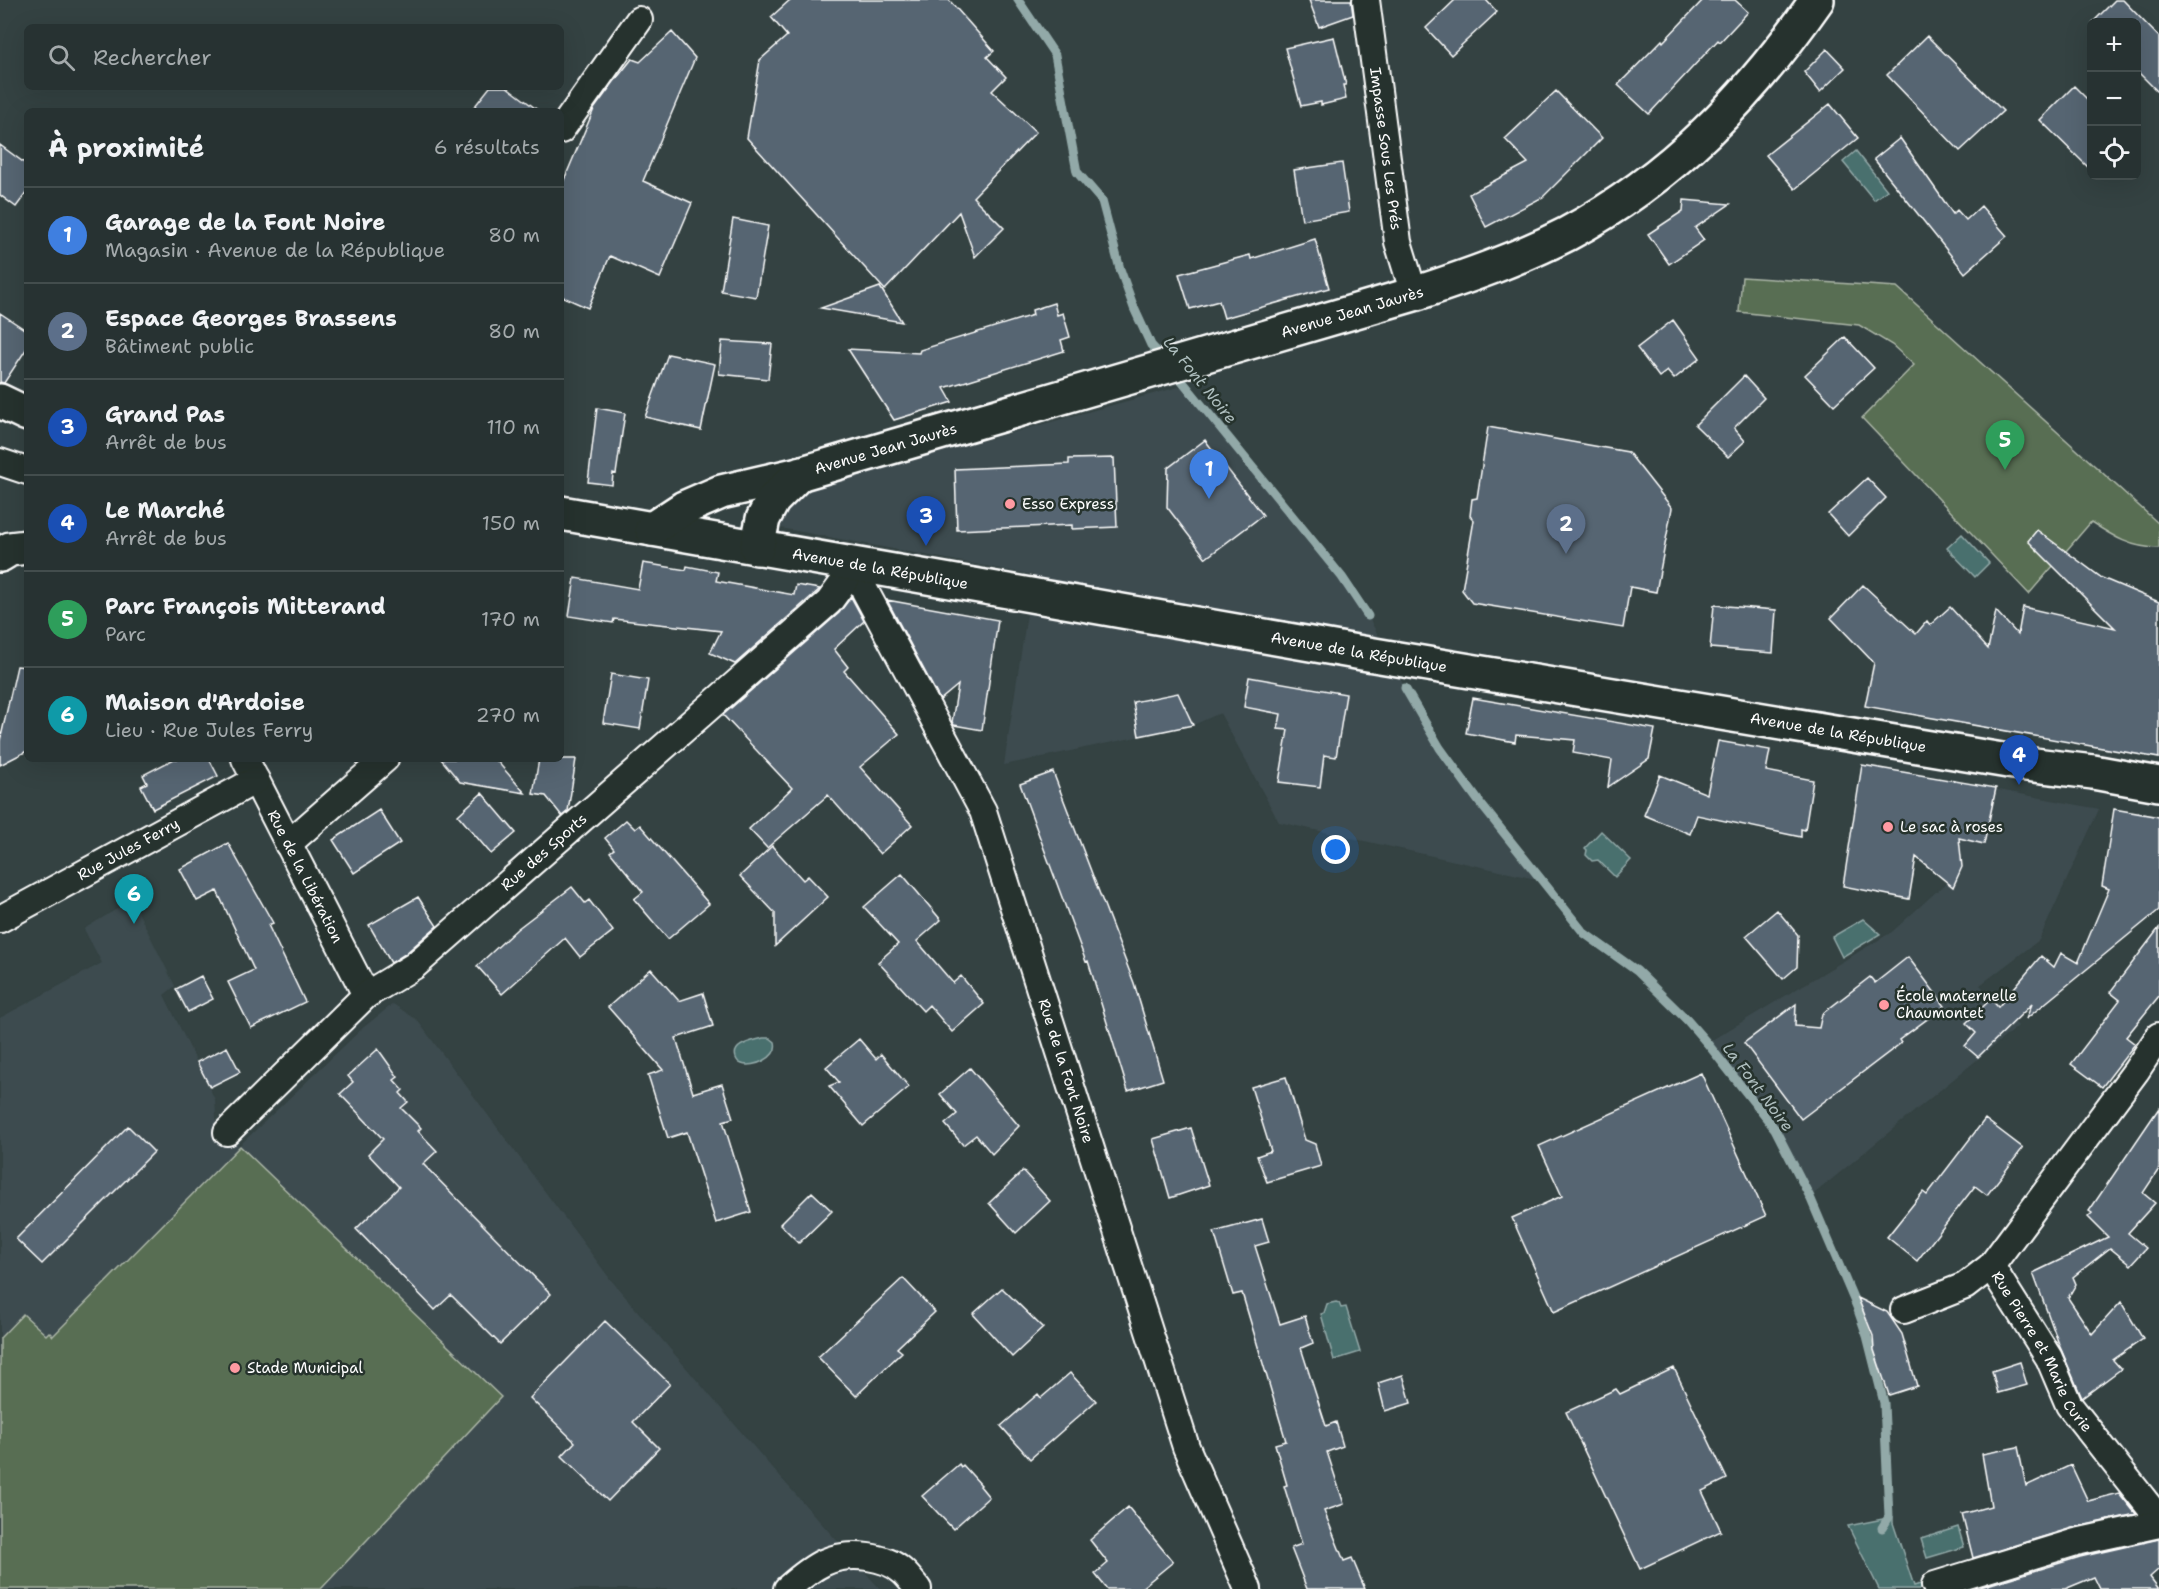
<!DOCTYPE html>
<html lang="fr">
<meta charset="utf-8">
<style>
body{margin:0;font-family:"Shantell Sans",sans-serif;background:#2f3a3a;color:#f1f3f6}
.controls{position:absolute;right:18px;top:18px;display:grid;overflow:hidden;border-radius:9px;box-shadow:0 6px 24px #0002}
.controls button{width:54px;height:54px;display:grid;place-items:center;padding:0;border:0;border-bottom:2px solid #434d4d;background:#273232;color:#f1f3f6;font:30px sans-serif}
.you{position:absolute;left:1336px;top:850px;width:21px;height:21px;margin:-15px;border:4px solid #fff;border-radius:50%;background:#1a73e8;box-shadow:0 0 0 9px #1a73e833}
.badge{display:grid;place-items:center;width:39px;height:39px;border-radius:50%;background:#95b2f1;color:#fff;font-size:20px;font-weight:700}
.pin{position:absolute;translate:-50% -50px;filter:drop-shadow(0 2px 3px #0008)}
.pin::after{content:'';position:absolute;top:32px;width:21px;height:18px;background:inherit;clip-path:polygon(0 0,100% 0,50% 100%)}
.list{margin:0;padding:0;list-style:none}
h2{display:flex;justify-content:space-between;align-items:center;height:78px;margin:0;padding:0 24px;font-size:26px}
h2 small{font-size:20px;font-weight:400;color:#a4aaac}
.list li{display:grid;grid-template-columns:39px 1fr auto;gap:18px;align-items:center;box-sizing:border-box;height:96px;padding:0 24px;border-top:2px solid #434d4d}
.list b{display:block;font-size:22px;white-space:nowrap}
.list p{margin:0;font-size:20px;white-space:nowrap;color:#a4aaac}
.list em{font-size:20px;font-style:normal;color:#a4aaac}
.icon{flex:none;width:33px;height:33px;fill:none;stroke:currentColor;stroke-width:2;stroke-linecap:round;stroke-linejoin:round}
.map{position:relative;flex:none;width:2159px;height:1589px;overflow:hidden}
.search{position:absolute;background:#273232;box-shadow:0 6px 24px #0002;left:24px;top:24px;width:540px;height:66px;display:flex;align-items:center;gap:15px;box-sizing:border-box;padding:0 21px;border-radius:9px;color:#a4aaac;font-size:22px}
.panel{position:absolute;background:#273232;box-shadow:0 6px 24px #0002;left:24px;top:108px;width:540px;height:654px;border-radius:9px}
.map>svg:first-child{display:block}
.built{fill:#3e4c50}
.green{fill:#586e52;stroke:#acb6a8;stroke-width:1.5}
.water{fill:#4a6f6e;stroke:#92a9a8;stroke-width:1.5}
.lines{fill:none;stroke-linecap:round;stroke-linejoin:round}
.stream{stroke:#92a9a8;stroke-width:9}
.building{fill:#566572;stroke:#fff;stroke-width:1.5}
.street-casing{stroke:#fff;stroke-width:30}
.secondary-casing{stroke:#fff;stroke-width:38}
.street{stroke:#26332d;stroke-width:26}
.secondary{stroke:#26332d;stroke-width:33}
.poi-dot{fill:#ff9aa2;stroke:#26332d;stroke-width:2}
.labels{text-anchor:middle;dominant-baseline:central;stroke-width:5;stroke-linejoin:round;paint-order:stroke}
.street-label{font-size:15px;fill:#fff;stroke:#26332d}
.poi-label{font-size:15px;fill:#fff;stroke:#26332d;text-anchor:start}
.water-label{font-size:16px;font-style:italic;fill:#aebebe;stroke:#26332d}
</style>
<div class="map">
<svg width="2159" height="1589" viewBox="0 0 2159 1589">
<rect width="100%" height="100%" fill="#344242"/>
<filter id="ink" filterUnits="userSpaceOnUse"><feTurbulence type="fractalNoise" baseFrequency=".0167" numOctaves="2"/><feDisplacementMap in="SourceGraphic" scale="12" xChannelSelector="R" yChannelSelector="G"/><feConvolveMatrix kernelMatrix="1 2 1 2 8 2 1 2 1" color-interpolation-filters="sRGB"/></filter>
<g filter="url(#ink)">
<!-- built -->
<path class="built" d="M 1186,385 L 1232,444 L 1342,577 L 1368,616 L 1405,688 L 1440,748 L 1541,880 L 1279,822 L 1220,713 L 1193,725 L 1004,765 L 1033,575 L 781,528 L 786,506 L 803,490 Z
M 1941,779 L 2099,809 L 2039,940 L 1980,985 L 2018,1026 L 1810,1197 L 1775,1129 L 1707,1043 L 1892,932 L 1947,882 Z
M 132,900 L 175,986 L 164,995 L 215,1100 L 216,1120 L 239,1146 L 364,1027 L 393,1004 L 417,1020 L 610,1279 L 771,1467 L 880,1589 L 321,1589 L 501,1397 L 240,1146 L 53,1336 L 46,1335 L 23,1314 L 0,1338 L 0,1018 L 102,963 L 84,929 Z"/>
<!-- green -->
<path class="green" d="M 1742,277 L 1897,287 L 2159,524 L 2159,548 C 2131,548 2114,537 2091,522 L 2029,594 L 1862,418 L 1914,365 L 1892,345 L 1859,325 L 1739,312 Z
M 240,1146 L 501,1397 L 321,1589 L 0,1589 L 0,1338 L 23,1314 L 46,1335 L 49,1332 L 53,1336 Z"/>
<!-- water -->
<path class="water" d="M 1856,151 L 1887,190 L 1874,200 L 1843,162 Z
M 1962,534 L 1989,563 L 1975,577 L 1947,548 Z
M 1601,831 L 1631,860 L 1615,877 L 1598,860 L 1592,861 L 1586,855 L 1587,850 L 1585,848 Z
M 1863,919 L 1880,934 L 1842,957 L 1832,937 Z
M 763,1038 L 770,1038 L 775,1042 C 779,1058 753,1068 742,1064 C 739,1063 737,1061 736,1058 C 731,1044 754,1041 763,1038 Z
M 1336,1302 L 1339,1303 L 1341,1308 L 1346,1307 L 1360,1352 L 1334,1360 L 1321,1314 L 1324,1313 L 1327,1304 Z
M 1893,1517 L 1893,1523 L 1914,1586 L 1930,1581 L 1933,1589 L 1879,1589 L 1848,1526 Z
M 1958,1527 L 1964,1547 L 1927,1558 L 1921,1539 Z"/>
<g class="lines">
<!-- stream -->
<path class="stream" d="M 1018,0 L 1055,55 L 1077,172 L 1102,201 L 1120,269 L 1134,308 L 1151,345 L 1165,360
M 1174,371 L 1342,577 L 1368,616
M 1405,688 L 1440,748 L 1480,803 L 1584,933 L 1637,971 L 1687,1020 L 1707,1043 L 1775,1129 L 1810,1197 L 1857,1307 L 1867,1336 L 1884,1403 L 1889,1517 L 1882,1528"/>
</g>
<!-- building -->
<path class="building" d="M 790,0 L 949,0 L 994,51 L 987,57 L 1006,77 L 992,91 L 1036,132 L 973,197 L 1004,228 L 975,257 L 959,212 L 885,290 L 747,138 L 760,60 L 787,36 L 771,17 Z
M 1309,0 L 1351,0 L 1353,15 L 1319,27 Z
M 1455,0 L 1486,0 L 1497,12 L 1451,55 L 1426,28 Z
M 1703,0 L 1735,0 L 1748,12 L 1720,42 L 1718,40 L 1649,114 L 1618,85 L 1662,40 L 1663,42 Z
M 2115,0 L 2123,0 L 2159,37 L 2159,93 L 2136,70 L 2136,22 L 2093,22 Z
M 672,32 L 695,58 L 643,181 L 692,203 L 660,278 L 610,256 L 588,308 L 561,296 L 561,187 L 594,109 L 616,79 L 632,59 L 640,62 Z
M 1927,36 L 2003,111 L 1960,151 L 1887,75 Z
M 1334,37 L 1346,85 L 1343,85 L 1346,99 L 1321,105 L 1321,102 L 1301,106 L 1285,48 Z
M 1827,49 L 1845,68 L 1820,92 L 1804,72 Z
M 2074,86 L 2091,103 L 2091,170 L 2040,120 Z
M 490,87 L 507,87 L 539,111 L 471,111 Z
M 1556,91 L 1602,138 L 1543,197 L 1486,227 L 1469,194 L 1528,163 L 1505,139 Z
M 1830,104 L 1858,138 L 1795,189 L 1766,155 Z
M 1900,138 L 1953,214 L 1957,210 L 1966,220 L 1981,206 L 2007,236 L 1965,273 L 1874,159 Z
M 0,145 L 27,165 L 27,192 L 16,207 L 0,195 Z
M 1342,163 L 1349,212 L 1302,220 L 1294,170 Z
M 1684,200 L 1730,204 L 1695,228 L 1704,240 L 1669,264 L 1648,234 L 1683,211 Z
M 733,219 L 768,226 L 756,297 L 721,291 Z
M 1315,239 L 1329,288 L 1224,318 L 1219,301 L 1190,309 L 1179,274 L 1250,255 L 1251,259 Z
M 880,287 L 902,322 L 821,308 Z
M 1054,303 L 1057,315 L 1063,313 L 1070,337 L 1061,340 L 1064,351 L 944,388 L 952,402 L 894,420 L 848,349 L 919,353 L 920,350 L 1033,315 L 1032,310 Z
M 0,313 L 27,331 L 27,348 L 4,383 L 0,382 Z
M 1673,320 L 1700,358 L 1674,379 L 1667,371 L 1659,377 L 1637,348 Z
M 1845,337 L 1874,368 L 1834,405 L 1805,375 Z
M 722,341 L 772,344 L 768,379 L 719,374 Z
M 668,354 L 715,364 L 701,430 L 645,417 Z
M 1744,376 L 1764,398 L 1734,428 L 1745,441 L 1728,457 L 1695,425 Z
M 597,408 L 625,413 L 616,474 L 613,473 L 612,485 L 588,482 Z
M 1488,427 L 1628,452 L 1672,508 L 1656,592 L 1630,587 L 1623,628 L 1472,603 L 1462,590 L 1474,520 L 1470,516 L 1472,499 L 1477,498 Z
M 1205,440 L 1263,515 L 1206,558 L 1167,507 L 1168,468 Z
M 1114,458 L 1117,527 L 1072,529 L 1072,525 L 957,530 L 955,469 L 1069,464 L 1069,459 Z
M 1867,478 L 1886,498 L 1848,536 L 1828,514 Z
M 2037,530 L 2102,578 L 2159,602 L 2159,758 L 1865,706 L 1874,663 L 1831,618 L 1863,585 L 1916,634 L 1927,621 L 1930,625 L 1950,607 L 1988,649 L 1996,611 L 2018,635 L 2023,607 L 2115,628 L 2028,541 Z
M 643,563 L 686,570 L 687,566 L 718,572 L 716,581 L 794,595 L 796,585 L 820,589 L 735,664 L 710,653 L 721,631 L 614,619 L 613,623 L 569,616 L 575,578 L 638,589 Z
M 851,597 L 864,621 L 834,649 L 848,667 L 844,671 L 899,734 L 860,767 L 912,825 L 880,854 L 828,795 L 767,848 L 749,829 L 792,788 L 723,715 L 839,613 Z
M 887,600 L 998,620 L 982,730 L 954,725 L 952,722 L 958,685 L 940,700 Z
M 1714,605 L 1776,610 L 1773,653 L 1710,648 Z
M 17,666 L 27,667 L 27,751 L 0,765 L 0,741 Z
M 611,674 L 648,680 L 640,729 L 603,723 Z
M 1249,677 L 1346,694 L 1336,757 L 1324,755 L 1320,787 L 1279,782 L 1288,730 L 1278,729 L 1281,714 L 1244,707 Z
M 1178,693 L 1193,725 L 1139,736 L 1133,702 Z
M 1473,698 L 1655,729 L 1649,759 L 1608,787 L 1612,760 L 1573,753 L 1575,740 L 1516,735 L 1515,742 L 1466,733 Z
M 1718,741 L 1770,750 L 1766,771 L 1813,780 L 1805,830 L 1801,829 L 1801,837 L 1697,815 L 1690,834 L 1644,815 L 1660,775 L 1707,794 Z
M 174,759 L 209,759 L 218,776 L 153,809 L 141,786 L 147,783 L 143,775 Z
M 441,759 L 495,759 L 525,793 L 460,782 Z
M 539,759 L 576,759 L 568,811 L 562,816 L 546,796 L 533,794 Z
M 1862,765 L 1996,788 L 1984,844 L 1959,838 L 1962,867 L 1953,887 L 1916,857 L 1909,899 L 1843,886 Z
M 1053,772 L 1134,983 L 1163,1080 L 1128,1091 L 1088,961 L 1086,962 L 1020,784 Z
M 482,793 L 516,833 L 491,854 L 458,815 Z
M 2114,809 L 2159,817 L 2159,910 L 2026,1019 L 2032,1004 L 1978,1057 L 1965,1046 L 1976,1033 L 1966,1023 L 1991,999 L 1998,1007 L 2041,956 L 2054,967 L 2061,953 L 2078,963 L 2109,889 L 2102,886 Z
M 379,810 L 400,843 L 354,873 L 333,840 Z
M 626,820 L 635,829 L 640,825 L 709,904 L 668,939 L 634,899 L 643,892 L 610,852 L 614,849 L 605,838 Z
M 228,843 L 273,923 L 268,925 L 305,1002 L 251,1028 L 228,982 L 254,970 L 217,891 L 197,901 L 180,869 Z
M 772,846 L 803,880 L 808,876 L 828,897 L 775,946 L 775,913 L 740,876 Z
M 902,874 L 941,920 L 917,941 L 953,983 L 961,976 L 984,1004 L 952,1032 L 929,1005 L 923,1011 L 878,962 L 898,944 L 864,907 Z
M 572,887 L 585,903 L 589,900 L 613,931 L 580,957 L 565,938 L 502,994 L 477,966 L 517,929 Z
M 418,897 L 437,926 L 405,954 L 391,963 L 369,925 Z
M 1777,910 L 1798,935 L 1797,967 L 1783,979 L 1746,936 Z
M 2159,928 L 2159,996 L 2126,1037 L 2135,1044 L 2102,1087 L 2071,1064 L 2120,1000 L 2110,992 Z
M 1908,957 L 1945,1006 L 1899,1040 L 1901,1043 L 1801,1119 L 1744,1043 L 1796,1004 L 1795,1026 L 1819,1028 L 1822,1014 L 1870,977 L 1875,983 Z
M 651,969 L 679,1001 L 703,993 L 713,1026 L 676,1038 L 693,1093 L 722,1084 L 733,1118 L 723,1121 L 751,1212 L 716,1223 L 687,1132 L 668,1138 L 648,1075 L 663,1070 L 608,1007 Z
M 201,976 L 213,999 L 188,1012 L 176,989 Z
M 859,1039 L 876,1059 L 881,1054 L 909,1087 L 863,1126 L 829,1086 L 839,1082 L 826,1067 Z
M 227,1047 L 240,1072 L 210,1087 L 197,1062 Z
M 378,1049 L 398,1077 L 394,1080 L 403,1090 L 400,1093 L 408,1102 L 401,1108 L 421,1128 L 418,1131 L 437,1151 L 423,1164 L 551,1294 L 500,1344 L 451,1295 L 435,1310 L 356,1229 L 399,1187 L 368,1154 L 383,1139 L 340,1094 L 353,1082 L 348,1076 Z
M 970,1068 L 1019,1126 L 992,1154 L 976,1135 L 963,1145 L 945,1124 L 957,1114 L 940,1094 Z
M 1701,1073 L 1766,1216 L 1554,1312 L 1512,1218 L 1562,1196 L 1539,1146 Z
M 1286,1077 L 1305,1140 L 1315,1144 L 1321,1166 L 1267,1182 L 1257,1156 L 1271,1151 L 1251,1087 Z
M 2159,1108 L 2159,1169 L 2143,1193 L 2155,1203 L 2128,1233 L 2146,1248 L 2131,1265 L 2110,1248 L 2073,1277 L 2076,1284 L 2068,1298 L 2092,1334 L 2121,1302 L 2143,1339 L 2113,1360 L 2121,1369 L 2082,1398 L 2060,1347 L 2033,1273 L 2108,1237 L 2088,1217 L 2092,1213 L 2089,1211 Z
M 1985,1119 L 2023,1148 L 1987,1195 L 1975,1186 L 1917,1261 L 1887,1237 L 1923,1192 L 1927,1195 Z
M 128,1126 L 154,1152 L 42,1264 L 16,1239 Z
M 1191,1128 L 1209,1185 L 1170,1198 L 1153,1139 Z
M 1023,1171 L 1050,1201 L 1016,1233 L 989,1203 Z
M 812,1192 L 832,1211 L 799,1243 L 780,1224 Z
M 1262,1219 L 1269,1242 L 1255,1246 L 1280,1324 L 1305,1316 L 1313,1343 L 1301,1348 L 1326,1426 L 1336,1422 L 1343,1446 L 1327,1452 L 1344,1504 L 1324,1511 L 1344,1561 L 1352,1558 L 1365,1589 L 1307,1589 L 1291,1548 L 1302,1544 L 1284,1486 L 1287,1485 L 1275,1444 L 1286,1441 L 1242,1293 L 1233,1295 L 1214,1232 Z
M 903,1278 L 935,1312 L 897,1348 L 902,1352 L 856,1396 L 818,1357 Z
M 1002,1288 L 1043,1328 L 1012,1357 L 973,1314 Z
M 1858,1298 L 1887,1312 L 1902,1334 L 1917,1386 L 1889,1395 L 1874,1350 L 1873,1336 Z
M 605,1321 L 670,1384 L 633,1422 L 659,1448 L 608,1501 L 562,1456 L 575,1442 L 530,1398 Z
M 2020,1362 L 2027,1385 L 1998,1393 L 1992,1371 Z
M 1674,1368 L 1727,1479 L 1702,1491 L 1721,1531 L 1640,1569 L 1566,1412 L 1616,1389 L 1620,1394 Z
M 1070,1373 L 1096,1401 L 1030,1459 L 1001,1426 L 1038,1394 L 1041,1398 Z
M 1403,1375 L 1411,1403 L 1385,1411 L 1378,1383 Z
M 2018,1447 L 2026,1486 L 2071,1465 L 2088,1501 L 2119,1493 L 2136,1514 L 2072,1528 L 1973,1558 L 1962,1514 L 1991,1506 L 1982,1454 Z
M 959,1464 L 961,1467 L 963,1465 L 981,1485 L 980,1486 L 989,1497 L 953,1529 L 922,1496 Z
M 1128,1507 L 1173,1562 L 1140,1589 L 1107,1589 L 1095,1574 L 1108,1563 L 1090,1540 Z
M 2159,1539 L 2159,1569 L 2150,1577 L 2159,1589 L 2100,1589 L 2094,1577 L 2065,1589 L 1982,1589 L 1981,1587 L 2080,1557 Z"/>
<g class="lines">
<defs>
<g id="street">
<path id="s1" d="M 1366,0 L 1398,242 L 1414,294"/>
<path d="M 561,130 L 639,20"/>
<path d="M 0,462 L 27,471"/>
<path id="s2" d="M 856,565 L 865,591 L 983,811 L 1186,1447 L 1248,1589"/>
<path id="s3" d="M 245,759 L 366,995"/>
<path d="M 288,844 L 385,759"/>
<path id="s4" d="M 0,919 L 256,780"/>
<path id="s5" d="M 227,1132 L 366,995 L 414,966 L 829,602 L 856,565"/>
<path id="s6" d="M 1991,1266 L 2049,1358 L 2069,1405 L 2159,1519"/>
<path d="M 1904,1310 L 1965,1286 L 1991,1266 L 2136,1071 L 2159,1036"/>
<path d="M 1935,1585 L 2076,1542 L 2159,1524"/>
<path d="M 787,1589 C 813,1566 832,1552 868,1557 C 881,1559 892,1562 902,1571 C 908,1576 913,1583 918,1589"/>
</g>
<g id="secondary">
<path d="M 0,401 L 27,414"/>
<path id="s7" d="M 561,513 L 1368,654 L 2026,764 L 2093,772 L 2159,784"/>
<path id="s8" d="M 652,529 L 684,508 L 721,492 L 799,474 L 1414,294 C 1466,277 1518,259 1567,234 C 1672,178 1750,96 1817,0"/>
<path d="M 757,548 L 763,519 L 773,500 L 799,474"/>
<path d="M 0,555 L 10,549 L 27,547"/>
</g>
</defs>
<!-- street casing -->
<use href="#street" class="street-casing"/>
<!-- secondary casing -->
<use href="#secondary" class="secondary-casing"/>
<!-- street -->
<use href="#street" class="street"/>
<!-- secondary -->
<use href="#secondary" class="secondary"/>
</g>
</g>
<!-- markers -->
<g class="poi-dot">
<circle cx="1010" cy="504" r="6"/>
<circle cx="1888" cy="827" r="6"/>
<circle cx="1884" cy="1005" r="6"/>
<circle cx="235" cy="1368" r="6"/>
</g>
<g class="labels">
<!-- street labels -->
<g class="street-label">
<text stroke="none"><textPath href="#s1" startOffset="150">Impasse Sous Les Prés</textPath></text>
<text stroke="none"><textPath href="#s8" startOffset="735">Avenue Jean Jaurès</textPath></text>
<text stroke="none"><textPath href="#s8" startOffset="249">Avenue Jean Jaurès</textPath></text>
<text stroke="none"><textPath href="#s7" startOffset="324">Avenue de la République</textPath></text>
<text stroke="none"><textPath href="#s7" startOffset="810">Avenue de la République</textPath></text>
<text stroke="none"><textPath href="#s7" startOffset="1296">Avenue de la République</textPath></text>
<text stroke="none"><textPath href="#s4" startOffset="146">Rue Jules Ferry</textPath></text>
<text stroke="none"><textPath href="#s5" startOffset="424">Rue des Sports</textPath></text>
<text stroke="none"><textPath href="#s3" startOffset="132">Rue de la Libération</textPath></text>
<text stroke="none"><textPath href="#s2" startOffset="550">Rue de la Font Noire</textPath></text>
<text stroke="none"><textPath href="#s6" startOffset="100">Rue Pierre et Marie Curie</textPath></text>
</g>
<!-- poi labels -->
<g class="poi-label">
<text x="1022" y="504">Esso Express</text>
<text x="1900" y="827">Le sac à roses</text>
<text x="1896" y="996">École maternelle<tspan x="1896" dy="17">Chaumontet</tspan></text>
<text x="247" y="1368">Stade Municipal</text>
</g>
<!-- water labels -->
<g class="water-label">
<text transform="translate(1200 380) rotate(51)">La Font Noire</text>
<text transform="translate(1758 1087) rotate(53)">La Font Noire</text>
</g>
</g>
</svg>
<div class="controls">
<button>+</button>
<button>−</button>
<button><svg class="icon" aria-label="locate" viewBox="0 0 24 24"><circle cx="12" cy="12" r="6"/><path d="M12 2v4M12 18v4M2 12h4M18 12h4"/></svg></button>
</div>
<div class="you"></div>
<div class="pin badge" style="left:1209px;top:499px;background:#3f7fe0">1</div>
<div class="pin badge" style="left:1566px;top:554px;background:#5c6f8a">2</div>
<div class="pin badge" style="left:926px;top:546px;background:#1a4fb4">3</div>
<div class="pin badge" style="left:2019px;top:785px;background:#1a4fb4">4</div>
<div class="pin badge" style="left:2005px;top:470px;background:#2e9e5b">5</div>
<div class="pin badge" style="left:134px;top:924px;background:#0f9aa8">6</div>
<div class="search"><svg class="icon" aria-label="search" viewBox="0 0 24 24"><circle cx="10" cy="10" r="6"/><path d="M15 15l6 6"/></svg>Rechercher</div>
<section class="panel">
<h2>À proximité<small>6 résultats</small></h2>
<ul class="list">
<li><span class="badge" style="background:#3f7fe0">1</span><div><b>Garage de la Font Noire</b><p>Magasin · Avenue de la République</p></div><em>80 m</em></li>
<li><span class="badge" style="background:#5c6f8a">2</span><div><b>Espace Georges Brassens</b><p>Bâtiment public</p></div><em>80 m</em></li>
<li><span class="badge" style="background:#1a4fb4">3</span><div><b>Grand Pas</b><p>Arrêt de bus</p></div><em>110 m</em></li>
<li><span class="badge" style="background:#1a4fb4">4</span><div><b>Le Marché</b><p>Arrêt de bus</p></div><em>150 m</em></li>
<li><span class="badge" style="background:#2e9e5b">5</span><div><b>Parc François Mitterand</b><p>Parc</p></div><em>170 m</em></li>
<li><span class="badge" style="background:#0f9aa8">6</span><div><b>Maison d'Ardoise</b><p>Lieu · Rue Jules Ferry</p></div><em>270 m</em></li>
</ul>
</section>
</div>
